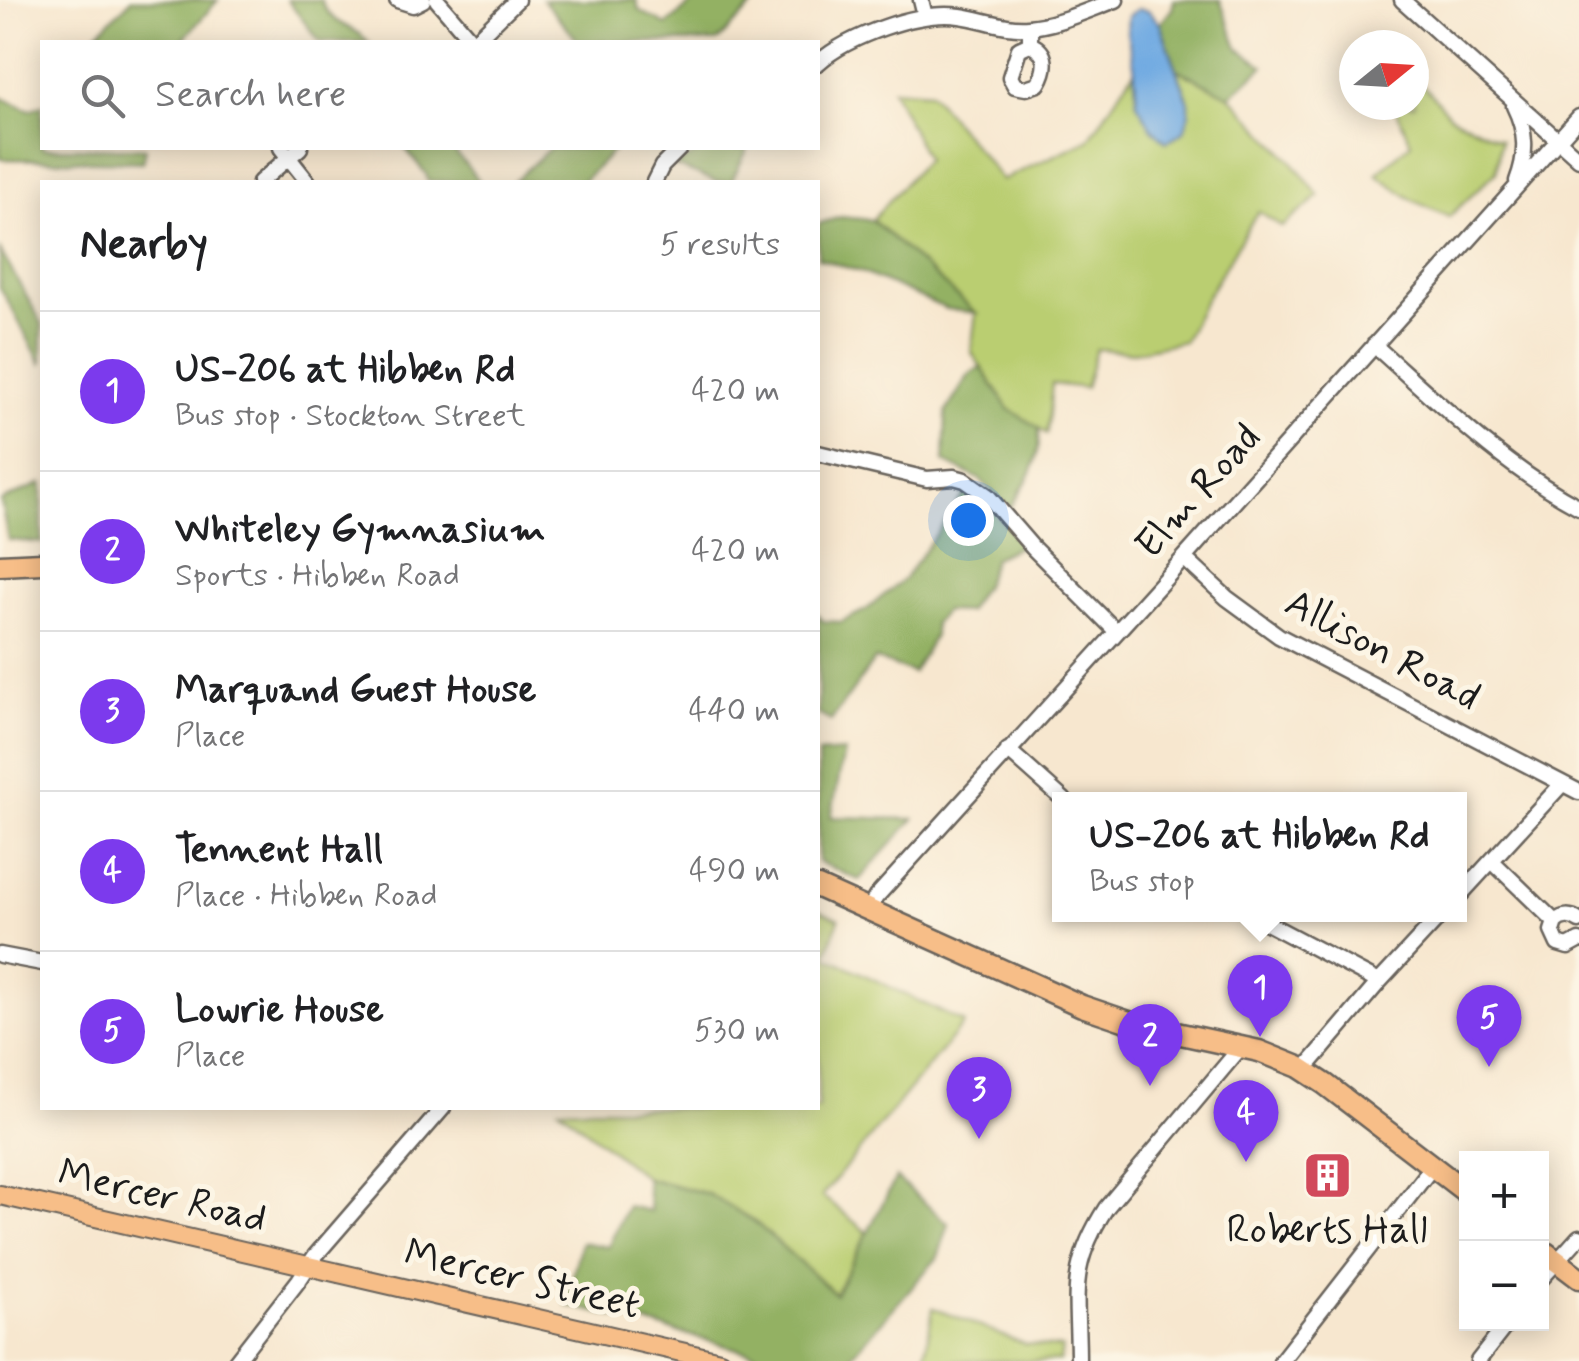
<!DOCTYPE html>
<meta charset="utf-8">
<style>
body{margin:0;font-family:Mynerve,sans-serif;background:#f2f2f2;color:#202124}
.controls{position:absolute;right:30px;bottom:30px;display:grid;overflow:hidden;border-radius:0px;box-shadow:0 5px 25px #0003}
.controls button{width:90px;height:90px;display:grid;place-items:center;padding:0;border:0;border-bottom:2px solid #e0e0e0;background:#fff;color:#202124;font:50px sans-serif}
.compass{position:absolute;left:1339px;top:30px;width:90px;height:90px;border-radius:50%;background:#fff;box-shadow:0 5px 25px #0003;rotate:72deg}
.you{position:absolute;left:968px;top:520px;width:35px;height:35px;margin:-25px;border:8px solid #fff;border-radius:50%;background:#1a73e8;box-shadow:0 0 0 15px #1a73e833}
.badge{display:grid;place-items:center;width:65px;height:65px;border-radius:50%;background:#7c3aed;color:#fff;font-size:32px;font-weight:700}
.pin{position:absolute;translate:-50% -82px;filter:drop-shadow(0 2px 5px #0008)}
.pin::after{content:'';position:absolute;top:52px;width:35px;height:30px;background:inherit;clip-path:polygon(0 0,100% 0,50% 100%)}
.popup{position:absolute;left:1052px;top:792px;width:415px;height:130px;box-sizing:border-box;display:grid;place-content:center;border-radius:0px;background:#fff;filter:drop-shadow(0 2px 8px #0005);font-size:32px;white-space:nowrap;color:#757577}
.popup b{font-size:38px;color:#202124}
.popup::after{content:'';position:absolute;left:50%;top:100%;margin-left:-20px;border:20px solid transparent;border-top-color:#fff}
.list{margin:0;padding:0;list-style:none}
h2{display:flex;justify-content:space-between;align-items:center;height:130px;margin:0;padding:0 40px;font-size:42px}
h2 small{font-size:32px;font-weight:400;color:#757577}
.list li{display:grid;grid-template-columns:65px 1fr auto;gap:30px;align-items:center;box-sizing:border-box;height:160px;padding:0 40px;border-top:2px solid #e0e0e0}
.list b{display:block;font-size:38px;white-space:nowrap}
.list p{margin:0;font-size:32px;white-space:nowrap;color:#757577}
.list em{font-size:32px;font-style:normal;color:#757577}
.icon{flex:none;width:55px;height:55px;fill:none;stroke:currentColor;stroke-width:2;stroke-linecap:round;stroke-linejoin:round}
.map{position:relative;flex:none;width:1579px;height:1361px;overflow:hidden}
.search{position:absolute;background:#fff;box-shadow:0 5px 25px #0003;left:40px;top:40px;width:780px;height:110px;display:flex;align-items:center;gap:25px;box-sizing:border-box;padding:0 35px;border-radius:0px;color:#757577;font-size:38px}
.panel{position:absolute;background:#fff;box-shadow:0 5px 25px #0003;left:40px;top:180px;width:780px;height:930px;border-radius:0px}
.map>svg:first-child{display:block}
.green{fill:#bace71;stroke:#6b7546;stroke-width:2.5}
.forest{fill:#93b163;stroke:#586640;stroke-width:2.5}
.water{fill:#72abe2;stroke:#47647f;stroke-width:2.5}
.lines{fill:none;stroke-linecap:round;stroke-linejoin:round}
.minor-casing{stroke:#69635b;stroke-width:19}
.major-casing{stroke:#69635b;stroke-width:22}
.highway-casing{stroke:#69635b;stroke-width:25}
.minor{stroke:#fff;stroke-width:14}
.major{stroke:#f7be88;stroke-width:18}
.highway{stroke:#f7be88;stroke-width:20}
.labels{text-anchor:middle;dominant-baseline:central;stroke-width:10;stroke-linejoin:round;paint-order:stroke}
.street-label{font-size:40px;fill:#1c1c1c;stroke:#fcf5e5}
.poi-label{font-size:40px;fill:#1c1c1c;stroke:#fcf5e5}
</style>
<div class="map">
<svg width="1579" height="1361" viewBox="0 0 1579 1361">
<rect width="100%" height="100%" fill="#fcf5e5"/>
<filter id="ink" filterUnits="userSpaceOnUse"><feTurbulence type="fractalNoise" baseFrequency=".01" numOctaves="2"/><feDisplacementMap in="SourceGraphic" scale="20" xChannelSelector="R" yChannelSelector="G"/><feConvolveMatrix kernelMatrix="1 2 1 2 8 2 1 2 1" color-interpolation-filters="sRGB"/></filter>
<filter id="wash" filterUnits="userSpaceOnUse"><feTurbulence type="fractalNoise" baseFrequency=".0048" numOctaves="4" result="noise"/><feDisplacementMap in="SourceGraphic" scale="40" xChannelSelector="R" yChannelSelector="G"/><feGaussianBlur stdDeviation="2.25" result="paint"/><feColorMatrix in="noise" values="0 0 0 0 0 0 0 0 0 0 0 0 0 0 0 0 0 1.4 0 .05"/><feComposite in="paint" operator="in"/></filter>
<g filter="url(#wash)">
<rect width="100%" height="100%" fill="#f7e7cf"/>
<!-- green -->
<path class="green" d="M 1177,69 L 1230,96 L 1291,160 L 1319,196 L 1282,227 L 1258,211 L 1203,303 L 1184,341 L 1134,352 L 1096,349 L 1085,388 L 1052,384 L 1047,434 L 1009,409 L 971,352 L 976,313 L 872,220 L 926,159 L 892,89 L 930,92 L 1002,180 L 1088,140 L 1134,71 L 1137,103 L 1167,142 L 1184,131 L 1189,102 Z
M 1414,74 L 1450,116 L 1501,140 L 1496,172 L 1449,217 L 1412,200 L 1376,174 L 1411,143 L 1394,105 L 1414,105 Z
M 818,910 L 839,919 L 826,956 L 964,1023 L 822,1196 L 868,1233 L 835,1294 L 754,1221 L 708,1194 L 646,1178 L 559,1108 L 818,1108 Z
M 933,1308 L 1024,1344 L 1062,1348 L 1060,1361 L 924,1361 Z"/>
<!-- forest -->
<path class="forest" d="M 131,0 L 218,0 L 181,42 L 88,42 Z
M 287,0 L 321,0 C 331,27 351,23 369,42 L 320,42 Z
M 543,0 L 636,0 L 639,10 L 666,25 L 696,0 L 759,0 L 717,42 L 579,42 Z
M 1174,0 L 1220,0 L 1238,48 L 1264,66 L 1230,96 L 1177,69 L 1160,24 L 1172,9 Z
M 0,97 L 30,110 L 42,105 L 42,148 L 145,148 L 143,162 L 0,159 Z
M 405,148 L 452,148 L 480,182 L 428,182 L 426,174 Z
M 550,148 L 616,148 L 582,182 L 513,182 Z
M 705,148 L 748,148 L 731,182 L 717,182 L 675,166 Z
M 841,217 L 872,220 L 976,313 L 947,309 L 864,273 L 818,258 L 818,227 L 820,223 Z
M 0,250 L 42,323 L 42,365 L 0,287 Z
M 981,367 L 1009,409 L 1039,428 C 1041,464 1028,479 1010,508 L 979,479 L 944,462 L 946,412 L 969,375 Z
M 42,483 L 42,543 L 8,540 L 1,501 Z
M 970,487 L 1024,544 L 994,558 L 985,584 L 967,612 L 945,611 L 934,623 L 934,636 L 913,673 L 875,659 L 831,721 L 818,714 L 818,615 L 823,621 L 841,622 L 866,610 L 905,578 Z
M 844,752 L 831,817 L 914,819 L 859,880 L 818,862 L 818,754 Z
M 646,1178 L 708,1194 L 754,1221 L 835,1294 L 896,1178 L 949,1224 L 938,1257 L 847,1361 L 779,1361 L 660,1327 L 566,1305 L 581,1242 L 608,1247 L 627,1206 L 650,1211 Z"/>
<!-- water -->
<path class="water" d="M 1137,9 L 1149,11 L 1160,24 L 1189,102 L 1189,115 L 1184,131 L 1166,142 L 1152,129 L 1137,103 L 1134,65 L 1127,33 L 1128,16 Z"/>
</g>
<g filter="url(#ink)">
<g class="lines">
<defs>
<path id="minor" d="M 397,0 L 413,5 L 423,0
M 437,0 L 473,42
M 921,0 L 925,16
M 1402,0 L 1579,159
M 1030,27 L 1030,44 C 1049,52 1047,69 1038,84 L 1026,88 L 1015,86 L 1010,77 L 1019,49 L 1030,44
M 474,42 L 517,0
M 818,63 C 848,36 919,10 960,16 C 983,19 1005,29 1028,27 C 1057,25 1088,10 1116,0
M 1514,106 C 1527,132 1527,155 1517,181
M 281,148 L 308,182
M 260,182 L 300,148
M 654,182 L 662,166 L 680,148
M 1374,345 C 1439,403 1501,465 1579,507
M 818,453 L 927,479 L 954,477 L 965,480 L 988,496 L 1033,548 L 1116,631
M 1184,558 L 1227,598 L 1279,636 L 1579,792
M 1008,750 L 1064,800
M 1492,861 L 1555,922
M 1460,895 L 1562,784
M 868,911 L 876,897 L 1184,558 L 1579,117
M 1250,914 L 1379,982
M 1555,922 L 1552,931 L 1558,944 L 1568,947 L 1579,941
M 1555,922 C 1563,915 1571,915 1579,921
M 0,955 L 42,963
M 1304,1070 L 1379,982 L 1442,914
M 1542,1278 L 1579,1237
M 236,1361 L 299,1280 L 315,1256 L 443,1108
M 1078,1361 C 1078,1294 1067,1269 1106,1208 L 1241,1047
M 1281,1361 L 1433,1166
M 1478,1361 L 1507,1324"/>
<path id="major" d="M 0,1195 L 720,1361"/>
<path id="highway" d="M 0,565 L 42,563
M 818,887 L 1082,1006 L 1135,1024 L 1259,1051 L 1299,1067 L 1325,1084 L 1466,1192
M 1542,1250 L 1579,1278"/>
</defs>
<!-- minor casing -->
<use href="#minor" class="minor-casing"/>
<!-- major casing -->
<use href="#major" class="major-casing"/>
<!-- highway casing -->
<use href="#highway" class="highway-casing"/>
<!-- minor -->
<use href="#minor" class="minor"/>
<!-- major -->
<use href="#major" class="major"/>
<!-- highway -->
<use href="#highway" class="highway"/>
</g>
</g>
<!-- icons -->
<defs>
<symbol id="building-square" viewBox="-11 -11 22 22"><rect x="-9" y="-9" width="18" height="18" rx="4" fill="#d1495b" stroke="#fcf5e5"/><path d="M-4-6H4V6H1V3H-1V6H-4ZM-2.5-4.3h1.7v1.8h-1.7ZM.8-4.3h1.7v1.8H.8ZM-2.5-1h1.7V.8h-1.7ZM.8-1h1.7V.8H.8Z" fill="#fff"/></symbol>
</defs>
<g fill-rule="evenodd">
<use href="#building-square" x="1300" y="1148" width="55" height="55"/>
</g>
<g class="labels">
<!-- street labels -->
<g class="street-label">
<text transform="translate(1199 492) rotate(-48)">Elm Road</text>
<text transform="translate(1382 651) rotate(28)">Allison Road</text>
<text transform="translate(162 1197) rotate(13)">Mercer Road</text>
<text transform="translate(522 1280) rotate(13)">Mercer Street</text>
</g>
<!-- poi labels -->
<g class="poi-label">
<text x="1327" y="1231">Roberts Hall</text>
</g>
</g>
</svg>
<div class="controls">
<button>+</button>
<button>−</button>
</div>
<svg class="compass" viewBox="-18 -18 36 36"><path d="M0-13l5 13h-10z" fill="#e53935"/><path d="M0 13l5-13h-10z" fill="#757577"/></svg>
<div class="you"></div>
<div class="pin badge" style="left:1260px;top:1037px">1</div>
<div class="popup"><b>US-206 at Hibben Rd</b>Bus stop</div>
<div class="pin badge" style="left:1150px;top:1086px">2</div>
<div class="pin badge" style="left:979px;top:1139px">3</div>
<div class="pin badge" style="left:1246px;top:1162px">4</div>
<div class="pin badge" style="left:1489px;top:1067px">5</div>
<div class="search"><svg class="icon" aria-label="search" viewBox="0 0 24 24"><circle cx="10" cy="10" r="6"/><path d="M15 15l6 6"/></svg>Search here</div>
<section class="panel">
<h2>Nearby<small>5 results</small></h2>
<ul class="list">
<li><span class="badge">1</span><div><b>US-206 at Hibben Rd</b><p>Bus stop · Stockton Street</p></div><em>420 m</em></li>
<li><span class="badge">2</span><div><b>Whiteley Gymnasium</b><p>Sports · Hibben Road</p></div><em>420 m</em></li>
<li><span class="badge">3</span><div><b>Marquand Guest House</b><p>Place</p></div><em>440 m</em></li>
<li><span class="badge">4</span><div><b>Tennent Hall</b><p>Place · Hibben Road</p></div><em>490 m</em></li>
<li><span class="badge">5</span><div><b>Lowrie House</b><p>Place</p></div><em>530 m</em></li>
</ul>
</section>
</div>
